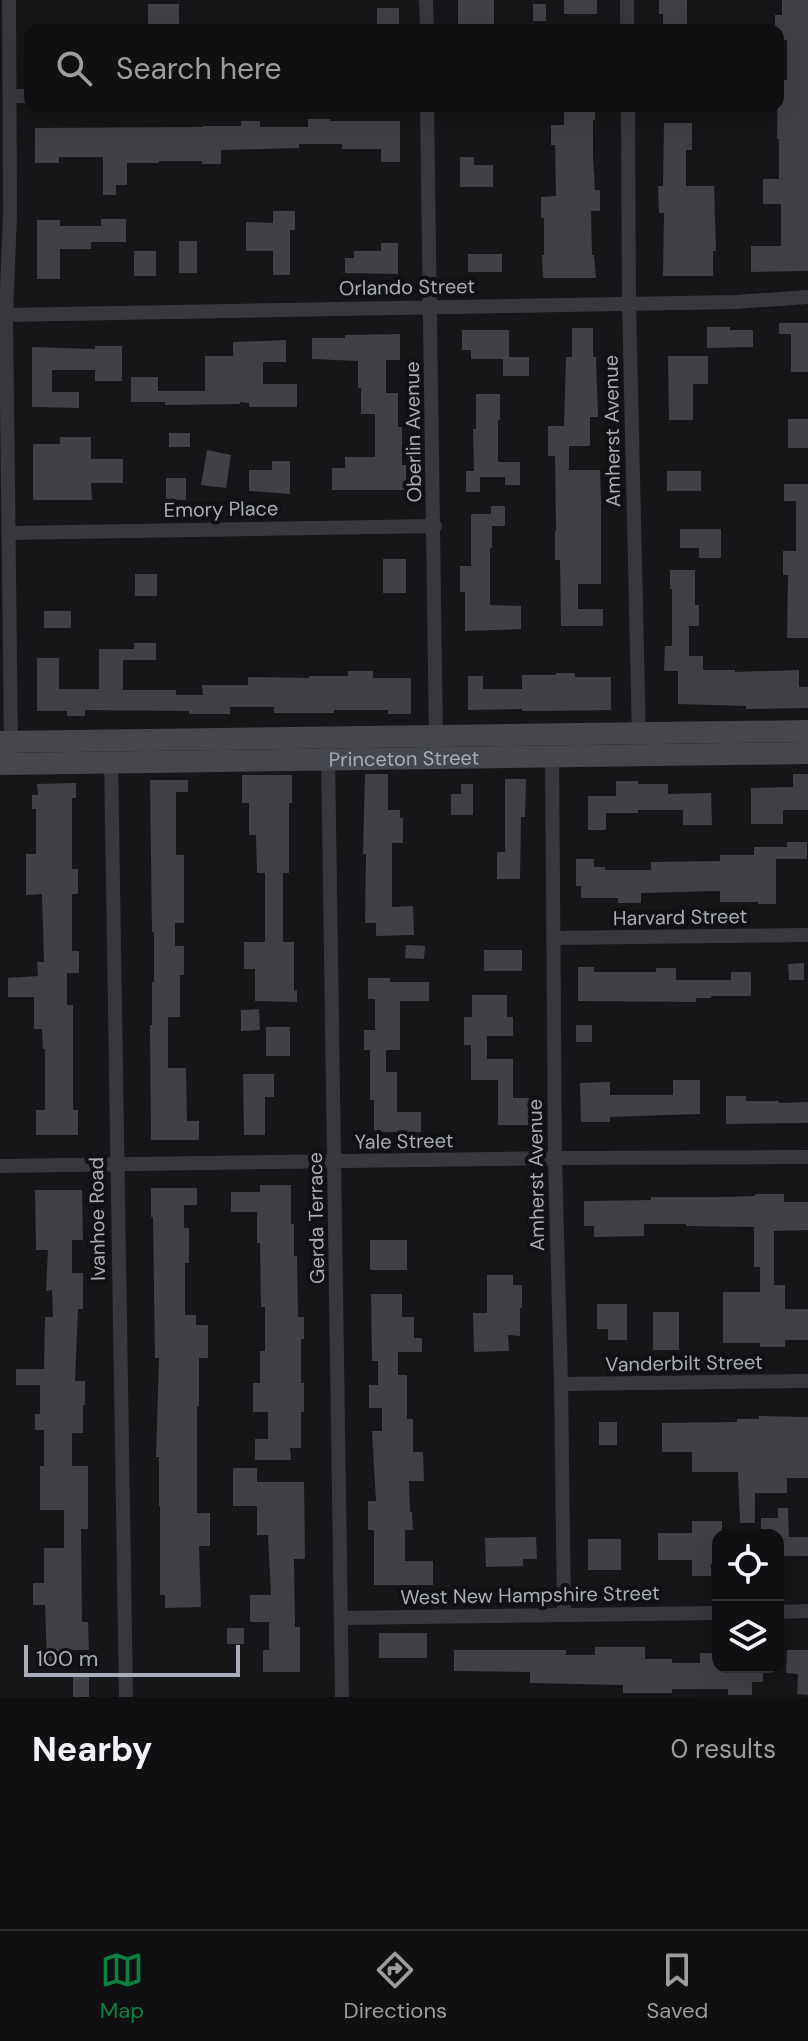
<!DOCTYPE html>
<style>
body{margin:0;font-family:"DM Sans",sans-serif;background:#19191b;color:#f1f3f6}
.controls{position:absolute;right:24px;bottom:24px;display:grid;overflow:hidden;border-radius:16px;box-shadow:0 8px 32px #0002}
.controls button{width:72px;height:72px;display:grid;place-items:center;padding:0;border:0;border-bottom:2px solid #303032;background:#101012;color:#f1f3f6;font:40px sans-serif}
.scale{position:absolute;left:24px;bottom:20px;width:216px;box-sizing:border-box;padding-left:8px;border:4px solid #a8adb8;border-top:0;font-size:22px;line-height:28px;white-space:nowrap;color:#a8adb8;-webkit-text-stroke:6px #111113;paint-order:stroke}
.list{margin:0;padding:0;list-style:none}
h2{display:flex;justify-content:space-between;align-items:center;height:104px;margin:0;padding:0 32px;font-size:34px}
h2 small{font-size:26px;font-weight:400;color:#9c9d9f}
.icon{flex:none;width:44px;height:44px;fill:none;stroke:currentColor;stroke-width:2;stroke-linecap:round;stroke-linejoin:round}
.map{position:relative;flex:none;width:808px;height:1697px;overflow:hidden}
.search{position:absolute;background:#101012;box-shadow:0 8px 32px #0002;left:24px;right:24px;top:24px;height:88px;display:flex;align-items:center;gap:20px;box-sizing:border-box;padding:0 28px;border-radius:16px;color:#9c9d9f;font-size:30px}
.sheet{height:232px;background:#101012}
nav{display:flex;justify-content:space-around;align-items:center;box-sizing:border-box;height:112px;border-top:2px solid #303032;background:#101012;font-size:22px;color:#9c9d9f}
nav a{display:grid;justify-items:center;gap:4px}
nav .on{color:#0b8043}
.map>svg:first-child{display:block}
.building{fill:#404145}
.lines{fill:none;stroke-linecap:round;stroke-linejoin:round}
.street{stroke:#37383d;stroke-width:14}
.secondary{stroke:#45474d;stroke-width:22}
.labels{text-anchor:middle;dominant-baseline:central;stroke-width:8;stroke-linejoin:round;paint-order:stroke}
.street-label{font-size:20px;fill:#a8adb8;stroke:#111113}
</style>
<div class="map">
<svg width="808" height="1697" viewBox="0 0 808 1697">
<rect width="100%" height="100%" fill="#161618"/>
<!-- building -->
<path class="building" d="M 458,0 L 494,0 L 494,30 L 458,30 Z
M 564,0 L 597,0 L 597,14 L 564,14 Z
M 659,0 L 687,0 L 687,30 L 663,30 L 663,14 L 659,14 Z
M 782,0 L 808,0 L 808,271 L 751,272 L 751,246 L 781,246 L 781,204 L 763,204 L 763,179 L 779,179 L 779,139 L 777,139 L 778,80 L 787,80 L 787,40 L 782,40 L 782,31 L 775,30 L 775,15 L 782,15 Z
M 148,4 L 179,4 L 179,30 L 159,30 L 159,26 L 148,26 Z
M 533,4 L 546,4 L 546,21 L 533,21 Z
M 377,8 L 399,8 L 399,30 L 377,30 Z
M 564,106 L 595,106 L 595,120 L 593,120 L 593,158 L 595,190 L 600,190 L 600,211 L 591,211 L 592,255 L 594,255 L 596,278 L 543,278 L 542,255 L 544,255 L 544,218 L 541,218 L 541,197 L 556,196 L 555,145 L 551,145 L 551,125 L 564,125 Z
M 308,119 L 330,119 L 330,121 L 400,121 L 400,162 L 381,162 L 381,149 L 342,149 L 342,144 L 299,144 L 299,148 L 221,150 L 221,164 L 202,164 L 202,161 L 159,161 L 159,163 L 127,163 L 127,185 L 116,185 L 116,195 L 103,195 L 103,157 L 59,157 L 59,163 L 35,163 L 35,128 L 202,127 L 202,126 L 241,126 L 241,121 L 260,121 L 260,127 L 308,127 Z
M 664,123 L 692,123 L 692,150 L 686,150 L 686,186 L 714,186 L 716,251 L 713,251 L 713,276 L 663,276 L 664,213 L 659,213 L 658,186 L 663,186 Z
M 460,157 L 474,157 L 474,165 L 493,165 L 493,187 L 460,187 Z
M 273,211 L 295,211 L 295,230 L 290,230 L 290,275 L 273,275 L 273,251 L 246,251 L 246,222 L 273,223 Z
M 101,219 L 126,219 L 126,242 L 91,242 L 91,249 L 60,249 L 60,279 L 37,279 L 37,220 L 60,220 L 60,226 L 101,226 Z
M 179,241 L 197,241 L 197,273 L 179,273 Z
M 381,243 L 398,243 L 398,274 L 345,273 L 345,258 L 354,258 L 354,251 L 381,251 Z
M 134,251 L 156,251 L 156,276 L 134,276 Z
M 468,254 L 502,254 L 502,272 L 468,272 Z
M 779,323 L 808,323 L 808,372 L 791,372 L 791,334 L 779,334 Z
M 707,327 L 730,327 L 730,330 L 753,330 L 753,347 L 707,348 Z
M 572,328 L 593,328 L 593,357 L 596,357 L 598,417 L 590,417 L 590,446 L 569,446 L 569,470 L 600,470 L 601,501 L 601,584 L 578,584 L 578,609 L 603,609 L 603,626 L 561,626 L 560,560 L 555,560 L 555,531 L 556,531 L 555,456 L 548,456 L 548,426 L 564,426 L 566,357 L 572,357 Z
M 462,330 L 509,330 L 509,357 L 529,357 L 529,376 L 503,376 L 503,359 L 471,359 L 471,350 L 462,350 Z
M 400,334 L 400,360 L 386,360 L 386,393 L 398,393 L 398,427 L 402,427 L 402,465 L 406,465 L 406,490 L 332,490 L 332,468 L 345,468 L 345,457 L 375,457 L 375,414 L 361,414 L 361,388 L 358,388 L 358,361 L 312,359 L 312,338 L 345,338 L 345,335 Z
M 286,340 L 286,362 L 263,362 L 263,384 L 297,384 L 297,407 L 249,407 L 249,403 L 240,402 L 240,404 L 165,405 L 165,402 L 131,402 L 131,377 L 158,377 L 158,391 L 205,391 L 205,356 L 233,356 L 233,342 Z
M 95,346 L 122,346 L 122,381 L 95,381 L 95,370 L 52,370 L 52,392 L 79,392 L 79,408 L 32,407 L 32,347 L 95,349 Z
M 668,356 L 708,356 L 708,384 L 693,384 L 693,420 L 669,420 Z
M 476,394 L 500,394 L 500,420 L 498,420 L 498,462 L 520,462 L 520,485 L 505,485 L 505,477 L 480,477 L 480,492 L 466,492 L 466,471 L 474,471 L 473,429 L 476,429 Z
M 788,419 L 808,419 L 808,448 L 788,448 Z
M 169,433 L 190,433 L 190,447 L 169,447 Z
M 60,437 L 91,437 L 91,459 L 123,459 L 123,483 L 91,483 L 92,500 L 33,500 L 33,444 L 60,444 Z
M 207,450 L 231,455 L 226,488 L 201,485 Z
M 272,461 L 290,461 L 290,494 L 249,491 L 249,470 L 272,470 Z
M 667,471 L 701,471 L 701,491 L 667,491 Z
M 166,478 L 186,478 L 186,500 L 166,500 Z
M 784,484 L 808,484 L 808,638 L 787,638 L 788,575 L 783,575 L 783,551 L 796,551 L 796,501 L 784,501 Z
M 491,506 L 505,506 L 505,526 L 492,526 L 492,548 L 490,548 L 490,605 L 521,606 L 521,629 L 465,631 L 465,592 L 460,592 L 460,566 L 471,566 L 471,514 L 491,514 Z
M 680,529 L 721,529 L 721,558 L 699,558 L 699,548 L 680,548 Z
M 383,559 L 406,559 L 406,593 L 383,593 Z
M 670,570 L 695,570 L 695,605 L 699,605 L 699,626 L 689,626 L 689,656 L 703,656 L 703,670 L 735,670 L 735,672 L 799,670 L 799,687 L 808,687 L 808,708 L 746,709 L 746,706 L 678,704 L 678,671 L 664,671 L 665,646 L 672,646 L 672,589 L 670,589 Z
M 135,574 L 157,574 L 157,596 L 135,596 Z
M 44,611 L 71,611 L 71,628 L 44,628 Z
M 134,643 L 156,643 L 156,660 L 123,660 L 123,690 L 176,690 L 176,695 L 203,695 L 202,685 L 248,685 L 248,677 L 309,678 L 309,676 L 348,676 L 348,671 L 373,671 L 373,678 L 411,678 L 411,714 L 388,714 L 388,710 L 334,710 L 334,713 L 274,713 L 274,707 L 230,707 L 230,714 L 189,714 L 189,711 L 85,710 L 85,716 L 67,716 L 67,711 L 37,711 L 37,658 L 59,658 L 59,689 L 99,689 L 99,649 L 134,649 Z
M 556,673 L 575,673 L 575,677 L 611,677 L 611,710 L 542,711 L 522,711 L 522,709 L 468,710 L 468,676 L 483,676 L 483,689 L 522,689 L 522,675 L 556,675 Z
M 365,774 L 388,774 L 388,810 L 400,810 L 400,818 L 403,818 L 403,843 L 392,843 L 392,907 L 413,906 L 414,935 L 376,936 L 376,923 L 365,923 L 366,854 L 363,854 Z
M 793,774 L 808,774 L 808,810 L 783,810 L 783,824 L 751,824 L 751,788 L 793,787 Z
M 242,775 L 292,775 L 292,803 L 289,803 L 289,873 L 283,873 L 283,942 L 294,942 L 294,991 L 297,990 L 297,1002 L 255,1001 L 255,969 L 244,969 L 244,942 L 265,942 L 265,873 L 257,873 L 256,835 L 249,835 L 249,803 L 242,803 Z
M 505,779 L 526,779 L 525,817 L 521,817 L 520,879 L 497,879 L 497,852 L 505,852 Z
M 150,780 L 188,780 L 188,792 L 176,792 L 176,855 L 184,855 L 184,923 L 175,923 L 175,946 L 184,946 L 184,975 L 180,975 L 180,1017 L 168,1017 L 168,1068 L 186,1068 L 187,1121 L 199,1121 L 199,1140 L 151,1140 L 150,1025 L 152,1025 L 152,982 L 154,982 L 154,932 L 152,932 Z
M 616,781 L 638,781 L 638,784 L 668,784 L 668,794 L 711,793 L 712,825 L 683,825 L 683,810 L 638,810 L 638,813 L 606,813 L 606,830 L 588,830 L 588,796 L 616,796 Z
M 76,783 L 76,798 L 72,798 L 72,869 L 78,869 L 78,894 L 72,894 L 72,951 L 79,951 L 79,973 L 67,973 L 67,1005 L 73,1005 L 73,1110 L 78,1110 L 78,1135 L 36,1135 L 36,1110 L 45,1110 L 45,1049 L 43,1049 L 42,1029 L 34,1029 L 34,997 L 8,997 L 8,978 L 38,976 L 37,962 L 44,962 L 42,894 L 26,895 L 26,854 L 36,854 L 36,809 L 32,809 L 32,795 L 38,795 L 37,784 Z
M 461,784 L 473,784 L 473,815 L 451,815 L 451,794 L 461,794 Z
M 787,842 L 807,842 L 807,859 L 776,859 L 776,904 L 758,904 L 758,902 L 720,902 L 720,891 L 641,893 L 641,903 L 618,903 L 618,898 L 581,898 L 581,886 L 576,886 L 576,859 L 594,859 L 594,867 L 605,867 L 605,870 L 651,870 L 651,862 L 720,861 L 720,855 L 754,855 L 754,847 L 787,847 Z
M 406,945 L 425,946 L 424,959 L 405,958 Z
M 484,950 L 522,950 L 522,971 L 484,971 Z
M 804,963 L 804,980 L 789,980 L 788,964 Z
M 578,967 L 594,967 L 594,972 L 656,972 L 656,968 L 676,968 L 676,980 L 731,980 L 731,972 L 751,972 L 751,996 L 711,996 L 711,998 L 696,998 L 696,1002 L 578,1001 Z
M 368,978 L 390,978 L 390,982 L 429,982 L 429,1001 L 400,1001 L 400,1050 L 386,1050 L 386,1072 L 397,1072 L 397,1112 L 421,1112 L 421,1132 L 374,1132 L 374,1100 L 370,1100 L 370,1050 L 364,1050 L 364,1030 L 375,1030 L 375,999 L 368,999 Z
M 472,995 L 507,995 L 507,1017 L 513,1017 L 513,1036 L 487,1036 L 487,1059 L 513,1059 L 513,1098 L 529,1098 L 529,1125 L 498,1125 L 498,1080 L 471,1080 L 471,1045 L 464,1045 L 464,1017 L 472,1017 Z
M 259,1009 L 260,1030 L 241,1031 L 241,1010 Z
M 576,1025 L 592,1025 L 592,1042 L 576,1042 Z
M 266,1027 L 290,1027 L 290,1056 L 266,1056 Z
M 243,1074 L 274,1074 L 274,1097 L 265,1097 L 265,1135 L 244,1135 Z
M 673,1080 L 700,1080 L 700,1114 L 610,1117 L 610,1122 L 581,1122 L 580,1083 L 610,1082 L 610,1095 L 673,1095 Z
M 726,1096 L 746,1096 L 746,1101 L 779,1101 L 779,1103 L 808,1102 L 808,1123 L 726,1124 Z
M 260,1185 L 291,1185 L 291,1224 L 294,1224 L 294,1256 L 297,1256 L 298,1317 L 304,1317 L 304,1339 L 301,1339 L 301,1383 L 304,1383 L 304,1412 L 301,1412 L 301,1448 L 290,1448 L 291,1460 L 255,1460 L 255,1439 L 268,1439 L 268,1412 L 253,1412 L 253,1383 L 260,1383 L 260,1351 L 265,1351 L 265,1307 L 261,1307 L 260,1243 L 257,1243 L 257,1212 L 231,1212 L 231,1192 L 260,1192 Z
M 151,1188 L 197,1188 L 197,1205 L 184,1205 L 184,1228 L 189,1228 L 189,1263 L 185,1263 L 185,1315 L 196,1315 L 196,1325 L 208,1325 L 208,1358 L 199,1358 L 199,1406 L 197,1406 L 197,1513 L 210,1513 L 210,1546 L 199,1546 L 201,1607 L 165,1608 L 165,1595 L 160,1595 L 160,1506 L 159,1506 L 159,1457 L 156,1457 L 159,1358 L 155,1358 L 153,1217 L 151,1217 Z
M 35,1190 L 82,1190 L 83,1240 L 72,1240 L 72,1273 L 83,1273 L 83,1309 L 78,1309 L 75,1381 L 85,1381 L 85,1405 L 83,1405 L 83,1433 L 72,1433 L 72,1466 L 88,1466 L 88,1529 L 81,1529 L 82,1622 L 88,1622 L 89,1650 L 63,1650 L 63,1662 L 47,1663 L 45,1605 L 33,1605 L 33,1583 L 44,1583 L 44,1548 L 64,1548 L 64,1510 L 40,1510 L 40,1466 L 44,1466 L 44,1430 L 35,1430 L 35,1414 L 40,1414 L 40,1385 L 16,1385 L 16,1369 L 44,1369 L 45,1317 L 53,1317 L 52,1290 L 46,1291 L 48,1250 L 36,1250 Z
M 755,1194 L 784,1194 L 784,1202 L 808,1202 L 808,1230 L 774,1231 L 774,1285 L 785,1285 L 785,1309 L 808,1309 L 808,1340 L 785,1340 L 785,1347 L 760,1347 L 760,1343 L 723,1343 L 723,1292 L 760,1292 L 760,1267 L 754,1267 L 754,1227 L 686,1226 L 686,1224 L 644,1224 L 644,1236 L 594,1237 L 594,1226 L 584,1226 L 584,1201 L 651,1200 L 651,1197 L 721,1197 L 755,1196 Z
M 370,1240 L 407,1240 L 407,1270 L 370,1270 Z
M 487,1275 L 513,1275 L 513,1285 L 522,1285 L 522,1308 L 520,1308 L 520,1336 L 508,1335 L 509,1351 L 474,1352 L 473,1313 L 487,1313 Z
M 371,1294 L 402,1294 L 402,1317 L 414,1317 L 414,1338 L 422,1338 L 422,1352 L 398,1352 L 398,1375 L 407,1375 L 407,1419 L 413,1419 L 413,1452 L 423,1452 L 424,1481 L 409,1481 L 410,1512 L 412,1512 L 413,1530 L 405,1530 L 405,1561 L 433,1561 L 433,1585 L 374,1585 L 374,1530 L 368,1530 L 368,1501 L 376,1501 L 372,1431 L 382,1431 L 382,1408 L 369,1408 L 369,1385 L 378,1385 L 378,1361 L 372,1361 Z
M 597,1304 L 627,1304 L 627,1340 L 608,1340 L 608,1329 L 597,1329 Z
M 653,1312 L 679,1312 L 679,1350 L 653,1350 Z
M 759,1416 L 808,1417 L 808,1478 L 787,1478 L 787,1493 L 755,1493 L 755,1523 L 740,1523 L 738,1472 L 692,1472 L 692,1452 L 662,1452 L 662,1423 L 737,1422 L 737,1419 L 759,1419 Z
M 599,1422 L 617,1422 L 617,1445 L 599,1445 Z
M 233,1468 L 257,1468 L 257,1482 L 304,1482 L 305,1559 L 294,1559 L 295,1627 L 300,1627 L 300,1672 L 263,1672 L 263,1650 L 269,1650 L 269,1622 L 250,1622 L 250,1595 L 271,1595 L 268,1535 L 257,1535 L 257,1506 L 233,1506 Z
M 778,1508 L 788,1508 L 789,1537 L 808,1537 L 808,1556 L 778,1556 L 778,1535 L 761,1535 L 761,1518 L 778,1518 Z
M 692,1521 L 722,1521 L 722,1535 L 718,1535 L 718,1564 L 711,1564 L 711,1576 L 692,1576 L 692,1560 L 658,1560 L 658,1533 L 692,1533 Z
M 536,1537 L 537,1559 L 523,1559 L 523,1566 L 486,1567 L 485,1538 Z
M 588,1539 L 621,1539 L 621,1570 L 588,1570 Z
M 227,1628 L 244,1628 L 244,1644 L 227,1644 Z
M 379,1633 L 427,1633 L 427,1658 L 379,1658 Z
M 595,1647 L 645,1647 L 645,1659 L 672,1659 L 672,1663 L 700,1663 L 700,1653 L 718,1653 L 718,1667 L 763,1667 L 763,1682 L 752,1682 L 752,1695 L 728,1695 L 728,1689 L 672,1689 L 672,1693 L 623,1693 L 623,1685 L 530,1683 L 530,1672 L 454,1671 L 454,1650 L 566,1650 L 566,1655 L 595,1655 Z
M 787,1650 L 808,1650 L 808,1695 L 797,1694 L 798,1674 L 786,1673 Z
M 73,1675 L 89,1675 L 89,1697 L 73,1697 Z"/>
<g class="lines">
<!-- street -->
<path class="street" d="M 9,0 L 10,214 L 6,315 L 11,747
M 426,0 L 427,30
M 627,0 L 627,30
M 10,96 L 30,96
M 427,106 L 436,741
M 628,106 L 629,302 L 639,738
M 6,315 L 736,302 L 808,297
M 8,533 L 435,526
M 552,752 L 555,1158 L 561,1384 L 564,1615
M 328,754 L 342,1697
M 111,758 L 126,1697
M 553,938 L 808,935
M 0,1166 L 555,1158 L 808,1157
M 561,1384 L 808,1381
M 778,1612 L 808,1611
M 342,1618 L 718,1613"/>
<!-- secondary -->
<g class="secondary">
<path d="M 0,742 L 808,731"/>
<path id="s1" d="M 0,764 L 808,753"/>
</g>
</g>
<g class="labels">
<!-- street labels -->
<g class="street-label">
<text transform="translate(407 287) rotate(-1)">Orlando Street</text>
<text transform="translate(612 431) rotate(-91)">Amherst Avenue</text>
<text transform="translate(413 432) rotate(-91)">Oberlin Avenue</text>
<text transform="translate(221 509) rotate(-1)">Emory Place</text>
<text stroke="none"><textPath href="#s1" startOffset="404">Princeton Street</textPath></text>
<text transform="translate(680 917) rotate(-1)">Harvard Street</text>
<text transform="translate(404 1141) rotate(-1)">Yale Street</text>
<text transform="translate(536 1175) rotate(-91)">Amherst Avenue</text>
<text transform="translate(316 1218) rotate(-91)">Gerda Terrace</text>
<text transform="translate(97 1219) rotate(-91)">Ivanhoe Road</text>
<text transform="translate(684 1363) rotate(-1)">Vanderbilt Street</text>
<text transform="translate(530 1595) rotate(-1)">West New Hampshire Street</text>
</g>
</g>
</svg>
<div class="controls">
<button><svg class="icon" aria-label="locate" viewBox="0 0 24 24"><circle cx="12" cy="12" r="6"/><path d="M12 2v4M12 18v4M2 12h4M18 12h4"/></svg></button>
<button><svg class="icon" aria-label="layers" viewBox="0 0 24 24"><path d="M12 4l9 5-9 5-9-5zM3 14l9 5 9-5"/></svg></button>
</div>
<div class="scale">100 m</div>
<div class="search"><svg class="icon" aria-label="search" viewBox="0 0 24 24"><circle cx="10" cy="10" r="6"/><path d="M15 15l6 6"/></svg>Search here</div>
</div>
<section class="sheet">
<h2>Nearby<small>0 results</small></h2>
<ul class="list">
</ul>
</section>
<nav>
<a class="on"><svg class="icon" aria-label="map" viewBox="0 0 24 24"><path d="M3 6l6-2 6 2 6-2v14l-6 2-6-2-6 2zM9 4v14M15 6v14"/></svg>Map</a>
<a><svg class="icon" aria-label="directions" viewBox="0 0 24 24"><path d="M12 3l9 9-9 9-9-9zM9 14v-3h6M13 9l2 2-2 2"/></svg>Directions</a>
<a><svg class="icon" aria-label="saved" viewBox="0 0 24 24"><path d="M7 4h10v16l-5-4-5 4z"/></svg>Saved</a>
</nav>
